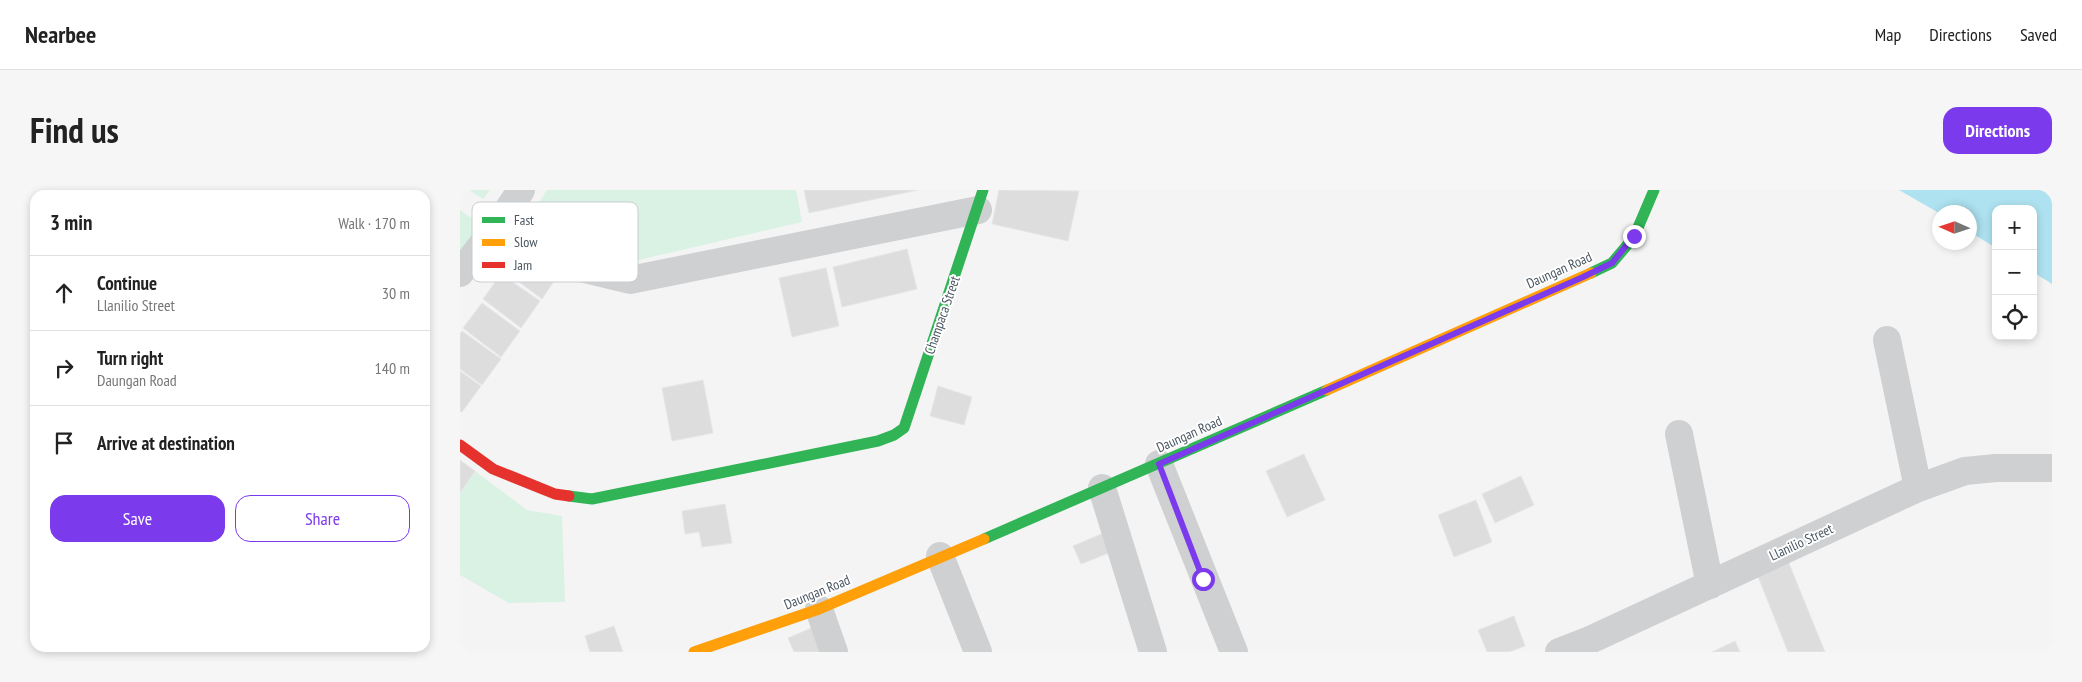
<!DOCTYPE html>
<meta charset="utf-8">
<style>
body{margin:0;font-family:"PT Sans Narrow",sans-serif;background:#f6f6f6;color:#222}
.controls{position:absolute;right:15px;top:15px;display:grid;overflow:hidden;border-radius:10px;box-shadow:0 2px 8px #0003}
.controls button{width:45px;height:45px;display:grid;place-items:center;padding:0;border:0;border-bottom:1px solid #e0e0e0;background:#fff;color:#222;font:25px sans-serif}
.compass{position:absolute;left:1472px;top:15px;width:45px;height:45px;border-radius:50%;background:#fff;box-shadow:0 2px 8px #0003;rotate:273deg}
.stop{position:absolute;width:15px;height:15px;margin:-11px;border:4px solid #7c3aed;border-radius:50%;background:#fff}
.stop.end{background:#7c3aed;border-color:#fff;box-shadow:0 1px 5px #0008}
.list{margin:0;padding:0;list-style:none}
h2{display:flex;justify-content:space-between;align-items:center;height:65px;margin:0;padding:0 20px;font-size:21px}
h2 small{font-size:16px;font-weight:400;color:#767676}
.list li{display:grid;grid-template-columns:32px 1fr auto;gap:15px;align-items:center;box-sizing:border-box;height:75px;padding:0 20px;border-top:1px solid #e0e0e0}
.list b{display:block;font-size:19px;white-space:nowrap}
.list p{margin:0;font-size:16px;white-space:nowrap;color:#767676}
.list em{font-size:16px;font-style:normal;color:#767676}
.actions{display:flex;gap:10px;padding:15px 20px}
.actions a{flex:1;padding:11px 0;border:1px solid #7c3aed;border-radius:15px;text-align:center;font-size:18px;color:#7c3aed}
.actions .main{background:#7c3aed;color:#fff}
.icon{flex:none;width:28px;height:28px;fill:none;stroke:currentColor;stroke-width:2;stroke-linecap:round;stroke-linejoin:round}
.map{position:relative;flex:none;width:1592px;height:462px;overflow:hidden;border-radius:15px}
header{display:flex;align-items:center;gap:30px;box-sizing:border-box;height:70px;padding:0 25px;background:#fff;border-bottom:1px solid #e0e0e0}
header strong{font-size:24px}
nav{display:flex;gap:28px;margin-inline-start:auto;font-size:18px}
.intro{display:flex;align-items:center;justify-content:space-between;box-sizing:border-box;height:120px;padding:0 30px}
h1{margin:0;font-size:35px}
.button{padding:12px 22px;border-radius:15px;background:#7c3aed;color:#fff;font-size:18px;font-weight:700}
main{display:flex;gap:30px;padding:0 30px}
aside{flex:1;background:#fff;border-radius:15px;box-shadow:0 2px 8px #0003}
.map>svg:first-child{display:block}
.green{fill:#d9f2e3}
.water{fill:#aee2f0}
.building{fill:#ddddde;stroke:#e5e6e7}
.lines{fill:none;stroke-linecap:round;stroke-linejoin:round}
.street{stroke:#ced0d2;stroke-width:28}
.fast{stroke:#30b455;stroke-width:11}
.slow{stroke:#ff9f0a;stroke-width:11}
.jam{stroke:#e5322d;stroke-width:11}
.route{stroke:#7c3aed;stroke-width:6}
.labels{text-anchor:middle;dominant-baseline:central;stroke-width:4;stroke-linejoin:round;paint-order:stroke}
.street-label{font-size:14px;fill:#4a5661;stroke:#fff}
.key{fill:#fff;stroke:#c9ccd0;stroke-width:1}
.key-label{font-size:14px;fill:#4a5661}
</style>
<header>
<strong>Nearbee</strong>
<nav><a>Map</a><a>Directions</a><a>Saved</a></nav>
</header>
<div class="intro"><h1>Find us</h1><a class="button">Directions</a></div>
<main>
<aside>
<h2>3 min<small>Walk · 170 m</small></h2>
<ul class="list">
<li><svg class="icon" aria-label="ahead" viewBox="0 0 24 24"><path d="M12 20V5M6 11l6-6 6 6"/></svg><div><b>Continue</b><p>Llanilio Street</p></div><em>30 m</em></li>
<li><svg class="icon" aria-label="right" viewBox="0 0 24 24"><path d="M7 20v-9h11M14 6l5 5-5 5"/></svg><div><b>Turn right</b><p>Daungan Road</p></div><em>140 m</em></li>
<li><svg class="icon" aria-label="arrive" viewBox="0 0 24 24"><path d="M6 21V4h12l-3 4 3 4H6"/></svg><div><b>Arrive at destination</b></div></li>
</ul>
<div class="actions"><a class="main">Save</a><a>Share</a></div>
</aside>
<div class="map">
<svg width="1592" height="462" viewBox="0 0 1592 462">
<rect width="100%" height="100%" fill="#f4f4f4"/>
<!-- green -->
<path class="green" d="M 9,0 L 30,0 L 23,9 Z
M 87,0 L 336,0 L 342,32 L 157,75 L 66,33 Z
M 0,20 L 20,34 L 0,62 Z
M 15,281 L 67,320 L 102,326 L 105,412 L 49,413 L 0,385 L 0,304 Z"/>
<!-- water -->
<path class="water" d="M 1439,0 L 1592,0 L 1592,94 L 1573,82 L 1573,19 L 1536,19 L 1536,58 L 1510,42 L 1510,22 L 1479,23 Z"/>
<!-- building -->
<path class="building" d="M 344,0 L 458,0 L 349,23 Z
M 539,0 L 619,1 L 608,51 L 532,34 Z
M 62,54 L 100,82 L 82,109 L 43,80 Z
M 447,59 L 457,99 L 382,117 L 373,77 Z
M 366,78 L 379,136 L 332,147 L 319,88 Z
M 41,84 L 80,111 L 61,138 L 23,109 Z
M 22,113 L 60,141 L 41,167 L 3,138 Z
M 2,141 L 41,169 L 22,195 L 0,179 L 0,144 Z
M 0,181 L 21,196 L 2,222 L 0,221 Z
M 243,190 L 253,243 L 212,251 L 202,198 Z
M 478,196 L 512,207 L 504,235 L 470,226 Z
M 844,264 L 865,310 L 827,327 L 806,281 Z
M 0,270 L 15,281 L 0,303 Z
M 1061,286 L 1074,315 L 1035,333 L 1022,304 Z
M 1016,310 L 1032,352 L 994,367 L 978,325 Z
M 265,314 L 272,353 L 242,357 L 239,342 L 225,344 L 222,321 Z
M 646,342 L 654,361 L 621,374 L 613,356 Z
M 1328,371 L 1365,462 L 1328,462 L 1297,384 Z
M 1054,426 L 1065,456 L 1049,462 L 1027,462 L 1018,440 Z
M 154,436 L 163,462 L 130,462 L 125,446 Z
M 356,436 L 367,462 L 334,462 L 328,448 Z
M 1275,451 L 1280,462 L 1252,462 Z"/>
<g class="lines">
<!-- street -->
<path class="street" d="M 42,29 L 116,77 L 170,90 L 518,20
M 0,83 L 42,29 L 61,0
M 1427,150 L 1458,298
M 1219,244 L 1250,395
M 699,274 L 774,462
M 642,298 L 693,462
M 480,366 L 518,462
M 359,419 L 374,462
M 1099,462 L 1130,450 L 1458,298 L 1505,281 L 1536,278 L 1592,278"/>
<!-- fast -->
<path class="fast" d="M 1131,83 L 1152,73 L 1174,47 L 1194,0
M 109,306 L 132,309 L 418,251 L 434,245 L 444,238 L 523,0
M 524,349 L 867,200"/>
<!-- slow -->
<path class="slow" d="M 867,200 L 1131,83
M 234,462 L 359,419 L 524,349"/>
<!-- jam -->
<path class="jam" d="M 0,255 L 33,279 L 95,304 L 109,306"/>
</g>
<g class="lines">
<!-- route -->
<path class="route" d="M 743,389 L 699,274 L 1123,87 L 1152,73 L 1174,46"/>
</g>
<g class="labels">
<!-- street labels -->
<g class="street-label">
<text transform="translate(1099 80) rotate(-24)">Daungan Road</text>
<text transform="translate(482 125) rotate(-71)">Champaca Street</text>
<text transform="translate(729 244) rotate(-24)">Daungan Road</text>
<text transform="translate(1341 352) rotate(-25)">Llanilio Street</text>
<text transform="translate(357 402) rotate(-22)">Daungan Road</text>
</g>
</g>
<!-- legend -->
<rect x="12" y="12" width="166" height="80" rx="8" class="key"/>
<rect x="22" y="27" width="23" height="6" fill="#30b455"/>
<rect x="22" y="49" width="23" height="7" fill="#ff9f0a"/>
<rect x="22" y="72" width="23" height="6" fill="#e5322d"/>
<g class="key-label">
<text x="54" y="35">Fast</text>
<text x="54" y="57">Slow</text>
<text x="54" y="80">Jam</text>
</g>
</svg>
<div class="controls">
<button>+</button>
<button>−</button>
<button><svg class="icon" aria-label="locate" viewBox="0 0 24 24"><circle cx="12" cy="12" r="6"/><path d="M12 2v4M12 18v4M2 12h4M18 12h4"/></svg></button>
</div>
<svg class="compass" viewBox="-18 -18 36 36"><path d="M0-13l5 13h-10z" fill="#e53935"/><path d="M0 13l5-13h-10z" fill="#767676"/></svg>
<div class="stop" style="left:743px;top:389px"></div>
<div class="stop end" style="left:1174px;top:46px"></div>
</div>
</main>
